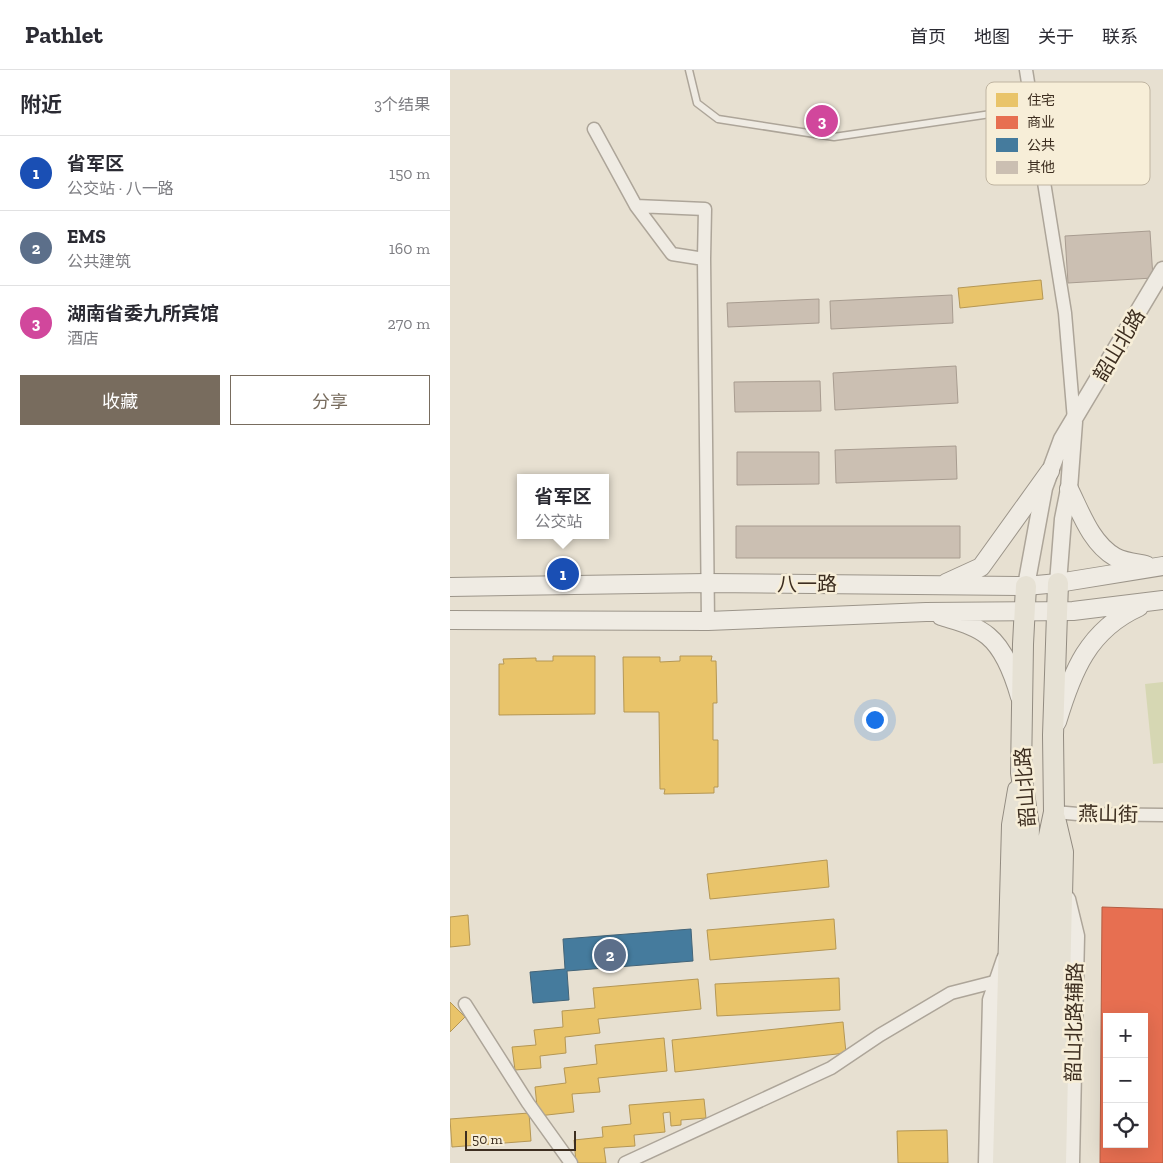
<!DOCTYPE html>
<html lang="zh">
<meta charset="utf-8">
<style>
body{margin:0;font-family:"Zilla Slab","Noto Sans SC",serif;background:#f7f7f7;color:#2b2b33}
.controls{position:absolute;right:15px;bottom:15px;display:grid;overflow:hidden;border-radius:0px;box-shadow:0 5px 20px #0002}
.controls button{width:45px;height:45px;display:grid;place-items:center;padding:0;border:0;border-bottom:1px solid #e1e1e2;background:#fff;color:#2b2b33;font:25px sans-serif}
.scale{position:absolute;left:15px;bottom:12px;width:111px;box-sizing:border-box;padding-left:5px;border:2px solid #3d2e20;border-top:0;font-size:14px;line-height:18px;white-space:nowrap;color:#3d2e20;-webkit-text-stroke:4px #f7eed8;paint-order:stroke}
.you{position:absolute;left:424px;top:649px;width:18px;height:18px;margin:-12px;border:4px solid #fff;border-radius:50%;background:#1a73e8;box-shadow:0 0 0 8px #1a73e833}
.badge{display:grid;place-items:center;width:32px;height:32px;border-radius:50%;background:#786c5e;color:#fff;font-size:16px;font-weight:700}
.pin{position:absolute;translate:-50% -50%;border:2px solid #fff;box-shadow:0 1px 5px #0006}
.popup{position:absolute;left:67px;top:404px;width:92px;height:65px;box-sizing:border-box;display:grid;place-content:center;border-radius:0px;background:#fff;filter:drop-shadow(0 1px 4px #0005);font-size:16px;white-space:nowrap;color:#7c7c81}
.popup b{font-size:19px;color:#2b2b33}
.popup::after{content:'';position:absolute;left:50%;top:100%;margin-left:-10px;border:10px solid transparent;border-top-color:#fff}
.list{margin:0;padding:0;list-style:none}
h2{display:flex;justify-content:space-between;align-items:center;height:65px;margin:0;padding:0 20px;font-size:21px}
h2 small{font-size:16px;font-weight:400;color:#7c7c81}
.list li{display:grid;grid-template-columns:32px 1fr auto;gap:15px;align-items:center;box-sizing:border-box;height:75px;padding:0 20px;border-top:1px solid #e1e1e2}
.list b{display:block;font-size:19px;white-space:nowrap}
.list p{margin:0;font-size:16px;white-space:nowrap;color:#7c7c81}
.list em{font-size:16px;font-style:normal;color:#7c7c81}
.actions{display:flex;gap:10px;padding:15px 20px}
.actions a{flex:1;padding:11px 0;border:1px solid #786c5e;border-radius:0px;text-align:center;font-size:18px;color:#786c5e}
.actions .main{background:#786c5e;color:#fff}
.icon{flex:none;width:28px;height:28px;fill:none;stroke:currentColor;stroke-width:2;stroke-linecap:round;stroke-linejoin:round}
.map{position:relative;flex:none;width:713px;height:1093px;overflow:hidden}
header{display:flex;align-items:center;gap:30px;box-sizing:border-box;height:70px;padding:0 25px;background:#fff;border-bottom:1px solid #e1e1e2}
header strong{font-size:24px}
nav{display:flex;gap:28px;margin-inline-start:auto;font-size:18px}
main{display:flex}
aside{flex:1;background:#fff}
.map>svg:first-child{display:block}
.green{fill:#d6d7b3}
.homes{fill:#e9c46a;stroke:#b59754}
.shops{fill:#e76f51;stroke:#b45c42;fill-rule:evenodd}
.public{fill:#457b9d;stroke:#436478}
.building{fill:#cbbfb2;stroke:#a89c90}
.lines{fill:none;stroke-linecap:round;stroke-linejoin:round}
.service-casing{stroke:#ada599;stroke-width:9}
.minor-casing{stroke:#ada599;stroke-width:15}
.tertiary-casing{stroke:#ada599;stroke-width:19}
.secondary-casing{stroke:#9c958a;stroke-width:20}
.primary-casing{stroke:#928b80;stroke-width:22}
.service{stroke:#efebe3;stroke-width:6}
.minor{stroke:#efebe3;stroke-width:12}
.tertiary{stroke:#efebe3;stroke-width:16}
.secondary{stroke:#efebe3;stroke-width:18}
.primary{stroke:#e6e1d4;stroke-width:20}
.labels{text-anchor:middle;dominant-baseline:central;stroke-width:5;stroke-linejoin:round;paint-order:stroke}
.street-label{font-size:20px;fill:#3d2e20;stroke:#f7eed8}
.key{fill:#f7eed8;stroke:#bfb4a1;stroke-width:1}
.key-label{font-size:14px;fill:#3d2e20}
</style>
<header>
<strong>Pathlet</strong>
<nav><a>首页</a><a>地图</a><a>关于</a><a>联系</a></nav>
</header>
<main>
<aside>
<h2>附近<small>3个结果</small></h2>
<ul class="list">
<li><span class="badge" style="background:#1a4fb4">1</span><div><b>省军区</b><p>公交站 · 八一路</p></div><em>150 m</em></li>
<li><span class="badge" style="background:#5c6f8a">2</span><div><b>EMS</b><p>公共建筑</p></div><em>160 m</em></li>
<li><span class="badge" style="background:#d1479c">3</span><div><b>湖南省委九所宾馆</b><p>酒店</p></div><em>270 m</em></li>
</ul>
<div class="actions"><a class="main">收藏</a><a>分享</a></div>
</aside>
<div class="map">
<svg width="713" height="1093" viewBox="0 0 713 1093">
<rect width="100%" height="100%" fill="#e7e0d1"/>
<!-- green -->
<path class="green" d="M 713,612 L 713,693 L 703,694 L 695,614 Z"/>
<!-- homes -->
<path class="homes" d="M 591,210 L 593,229 L 510,238 L 508,218 Z
M 103,586 L 145,586 L 145,644 L 49,645 L 49,594 L 54,594 L 53,589 L 86,588 L 86,591 L 103,591 Z
M 230,586 L 262,586 L 261,591 L 266,591 L 267,633 L 263,633 L 263,670 L 268,670 L 268,717 L 264,717 L 264,723 L 214,724 L 215,719 L 210,719 L 209,642 L 174,642 L 173,587 L 210,587 L 210,592 L 230,591 Z
M 377,790 L 379,817 L 260,829 L 257,804 Z
M 18,845 L 20,875 L 0,877 L 0,847 Z
M 384,849 L 386,879 L 260,890 L 257,860 Z
M 389,908 L 390,940 L 267,946 L 265,914 Z
M 248,909 L 251,939 L 148,949 L 150,963 L 115,967 L 116,983 L 90,986 L 91,998 L 65,1000 L 62,977 L 86,975 L 84,960 L 113,957 L 112,941 L 145,938 L 143,918 Z
M 0,932 L 15,947 L 0,962 Z
M 393,952 L 396,983 L 225,1002 L 222,970 Z
M 214,968 L 217,1001 L 148,1008 L 150,1022 L 122,1024 L 124,1042 L 88,1046 L 85,1017 L 116,1013 L 114,998 L 147,994 L 145,975 Z
M 254,1029 L 256,1048 L 231,1050 L 231,1055 L 221,1056 L 220,1042 L 213,1043 L 215,1062 L 184,1065 L 185,1076 L 154,1078 L 156,1093 L 126,1093 L 124,1070 L 153,1067 L 152,1057 L 181,1054 L 179,1035 Z
M 79,1043 L 81,1071 L 2,1077 L 0,1049 Z
M 497,1060 L 498,1093 L 448,1093 L 447,1061 Z"/>
<!-- shops -->
<path class="shops" d="M 652,837 L 713,839 L 713,1093 L 650,1093 ZM 657,947 L 694,947 L 694,1074 L 657,1074 Z"/>
<!-- public -->
<path class="public" d="M 241,859 L 243,891 L 117,901 L 119,930 L 83,933 L 80,902 L 115,899 L 113,869 Z"/>
<!-- building -->
<path class="building" d="M 700,161 L 703,208 L 618,213 L 615,166 Z
M 502,225 L 503,253 L 381,259 L 380,231 Z
M 369,229 L 369,253 L 278,257 L 277,233 Z
M 506,296 L 508,333 L 385,340 L 383,303 Z
M 370,311 L 371,341 L 285,342 L 284,312 Z
M 506,376 L 507,409 L 386,413 L 385,380 Z
M 287,382 L 369,382 L 369,414 L 287,415 Z
M 286,456 L 510,456 L 510,488 L 286,488 Z"/>
<g class="lines">
<defs>
<path id="service" d="M 239,0 L 247,33 L 268,49 L 384,67 L 582,38"/>
<path id="minor" d="M 576,0 L 615,243 L 624,350
M 144,59 L 186,136 L 222,184 L 254,189
M 186,136 L 255,139 L 254,189 L 258,551
M 604,742 L 628,744 L 713,745
M 15,934 L 78,1033 L 121,1093
M 175,1093 L 381,998 L 430,965 L 501,923 L 548,911"/>
<path id="tertiary" d="M 608,513 L 613,449 L 619,419 L 624,352
M 576,516 L 594,418 L 612,369 L 713,200
M 617,829 L 626,866 L 621,1093
M 537,1093 L 541,930 L 555,889"/>
<path id="secondary" d="M 619,419 C 631,443 641,473 665,487 C 674,492 686,493 696,495
M 496,513 L 531,497 L 600,401
M 0,517 L 257,513 L 576,516 L 608,513 L 713,496
M 491,546 C 506,551 525,555 538,566 C 555,580 564,606 570,627
M 0,550 L 258,551 L 476,542 L 623,541 L 713,530
M 607,652 C 622,602 638,560 689,537"/>
<path id="primary" d="M 605,748 L 613,782 L 606,1093
M 553,1093 L 562,755 L 568,720
M 571,1093 L 579,757 L 571,703 L 573,574 L 576,516
M 588,1093 L 596,780 L 604,742 L 603,665 L 608,513"/>
</defs>
<!-- service casing -->
<use href="#service" class="service-casing"/>
<!-- minor casing -->
<use href="#minor" class="minor-casing"/>
<!-- tertiary casing -->
<use href="#tertiary" class="tertiary-casing"/>
<!-- secondary casing -->
<use href="#secondary" class="secondary-casing"/>
<!-- primary casing -->
<use href="#primary" class="primary-casing"/>
<!-- service -->
<use href="#service" class="service"/>
<!-- minor -->
<use href="#minor" class="minor"/>
<!-- tertiary -->
<use href="#tertiary" class="tertiary"/>
<!-- secondary -->
<use href="#secondary" class="secondary"/>
<!-- primary -->
<use href="#primary" class="primary"/>
</g>
<g class="labels">
<!-- street labels -->
<g class="street-label">
<text transform="translate(669 275) rotate(-59)">韶山北路</text>
<text x="357" y="514">八一路</text>
<text transform="translate(575 717) rotate(-94)">韶山北路</text>
<text transform="translate(658 744) rotate(1)">燕山街</text>
<text transform="translate(624 952) rotate(-89)">韶山北路辅路</text>
</g>
</g>
<!-- legend -->
<rect x="536" y="12" width="164" height="103" rx="8" class="key"/>
<rect x="546" y="23" width="22" height="14" fill="#e9c46a"/>
<rect x="546" y="46" width="22" height="13" fill="#e76f51"/>
<rect x="546" y="68" width="22" height="14" fill="#457b9d"/>
<rect x="546" y="91" width="22" height="13" fill="#cbbfb2"/>
<g class="key-label">
<text x="577" y="35">住宅</text>
<text x="577" y="57">商业</text>
<text x="577" y="80">公共</text>
<text x="577" y="102">其他</text>
</g>
</svg>
<div class="controls">
<button>+</button>
<button>−</button>
<button><svg class="icon" aria-label="locate" viewBox="0 0 24 24"><circle cx="12" cy="12" r="6"/><path d="M12 2v4M12 18v4M2 12h4M18 12h4"/></svg></button>
</div>
<div class="scale">50 m</div>
<div class="you"></div>
<div class="pin badge" style="left:113px;top:504px;background:#1a4fb4">1</div>
<div class="popup"><b>省军区</b>公交站</div>
<div class="pin badge" style="left:160px;top:885px;background:#5c6f8a">2</div>
<div class="pin badge" style="left:372px;top:51px;background:#d1479c">3</div>
</div>
</main>
